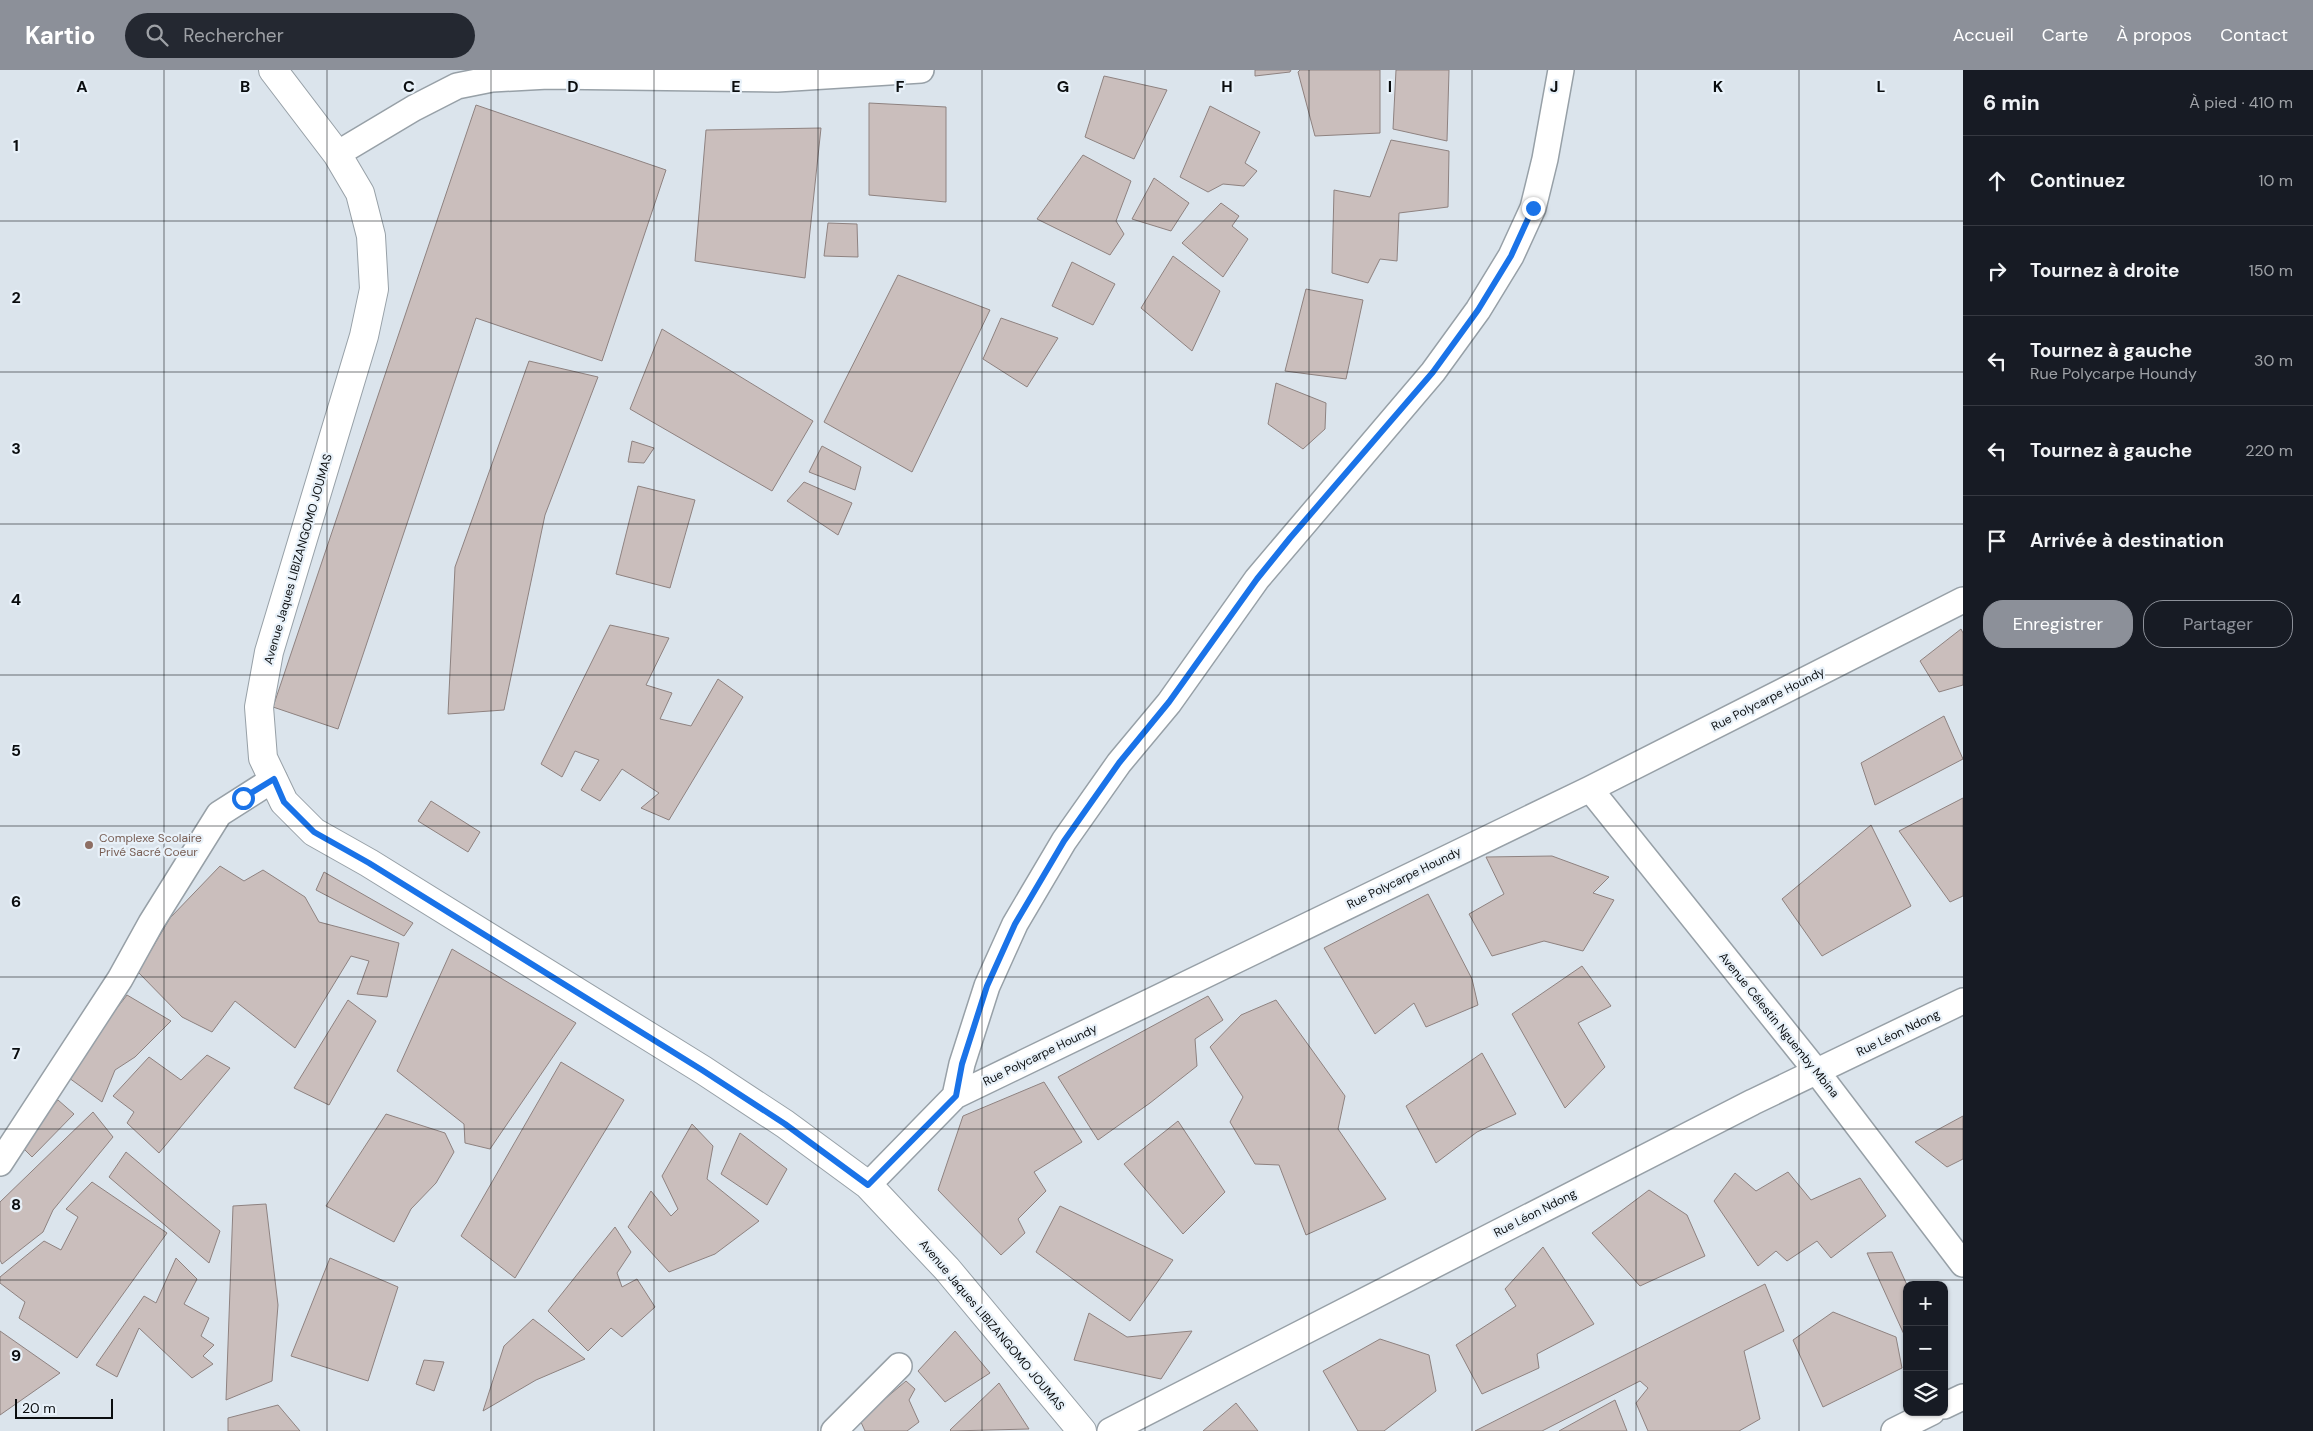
<!DOCTYPE html>
<html lang="fr">
<meta charset="utf-8">
<style>
body{margin:0;font-family:"DM Sans",sans-serif;background:#242831;color:#f1f3f6}
.controls{position:absolute;right:15px;bottom:15px;display:grid;overflow:hidden;border-radius:10px;box-shadow:0 1px 4px #0004}
.controls button{width:45px;height:45px;display:grid;place-items:center;padding:0;border:0;border-bottom:1px solid #363941;background:#171b24;color:#f1f3f6;font:25px sans-serif}
.scale{position:absolute;left:15px;bottom:12px;width:98px;box-sizing:border-box;padding-left:5px;border:2px solid #0a0d0f;border-top:0;font-size:14px;line-height:18px;white-space:nowrap;color:#0a0d0f;-webkit-text-stroke:4px #e8f1f9;paint-order:stroke}
.stop{position:absolute;width:15px;height:15px;margin:-11px;border:4px solid #1a73e8;border-radius:50%;background:#fff}
.stop.end{background:#1a73e8;border-color:#fff;box-shadow:0 1px 5px #0008}
.list{margin:0;padding:0;list-style:none}
h2{display:flex;justify-content:space-between;align-items:center;height:65px;margin:0;padding:0 20px;font-size:21px}
h2 small{font-size:16px;font-weight:400;color:#9ea1a6}
.list li{display:grid;grid-template-columns:32px 1fr auto;gap:15px;align-items:center;box-sizing:border-box;height:90px;padding:0 20px;border-top:1px solid #363941}
.list b{display:block;font-size:19px;white-space:nowrap}
.list p{margin:0;font-size:16px;white-space:nowrap;color:#9ea1a6}
.list em{font-size:16px;font-style:normal;color:#9ea1a6}
.actions{display:flex;gap:10px;padding:15px 20px}
.actions a{flex:1;padding:11px 0;border:1px solid #8c9099;border-radius:20px;text-align:center;font-size:18px;color:#8c9099}
.actions .main{background:#8c9099;color:#fff}
.icon{flex:none;width:28px;height:28px;fill:none;stroke:currentColor;stroke-width:2;stroke-linecap:round;stroke-linejoin:round}
.map{position:relative;flex:none;width:1963px;height:1361px;overflow:hidden}
header{display:flex;align-items:center;gap:30px;box-sizing:border-box;height:70px;padding:0 25px;background:#8c9099;color:#fff}
header strong{font-size:24px}
nav{display:flex;gap:28px;margin-inline-start:auto;font-size:18px}
.search{width:350px;height:45px;background:#242831;display:flex;align-items:center;gap:12px;box-sizing:border-box;padding:0 18px;border-radius:28px;color:#9ea1a6;font-size:19px}
main{display:flex}
aside{flex:1;background:#171b24}
.map>svg:first-child{display:block}
.building{fill:#cabebc;stroke:#8e8280}
.lines{fill:none;stroke-linecap:round;stroke-linejoin:round}
.street-casing{stroke:#97a0a7;stroke-width:28}
.secondary-casing{stroke:#97a0a7;stroke-width:30}
.street{stroke:#fff;stroke-width:25}
.secondary{stroke:#fff;stroke-width:28}
.route{stroke:#1a73e8;stroke-width:6}
.grid{fill:none;stroke:#0a0d0f;stroke-width:1;stroke-opacity:0.55}
.education-dot{fill:#8d6e63;stroke:#e8f1f9;stroke-width:2}
.labels{text-anchor:middle;dominant-baseline:central;stroke-width:4.5;stroke-linejoin:round;paint-order:stroke}
.street-label{font-size:12px;fill:#0a0d0f;stroke:#e8f1f9}
.education-label{font-size:12px;fill:#785e54;stroke:#e8f1f9;text-anchor:start}
.grid-label{font-size:16px;text-anchor:middle;font-weight:bold;fill:#0a0d0f;stroke:#e8f1f9;stroke-width:4.5;stroke-linejoin:round;paint-order:stroke}
</style>
<header>
<strong>Kartio</strong>
<div class="search"><svg class="icon" aria-label="search" viewBox="0 0 24 24"><circle cx="10" cy="10" r="6"/><path d="M15 15l6 6"/></svg>Rechercher</div>
<nav><a>Accueil</a><a>Carte</a><a>À propos</a><a>Contact</a></nav>
</header>
<main>
<div class="map">
<svg width="1963" height="1361" viewBox="0 0 1963 1361">
<rect width="100%" height="100%" fill="#dbe4ec"/>
<!-- building -->
<path class="building" d="M 1255,0 L 1291,0 L 1290,2 L 1255,6 Z
M 1300,0 L 1380,0 L 1380,63 L 1315,66 L 1298,2 Z
M 1396,0 L 1449,0 L 1447,71 L 1393,59 Z
M 1104,6 L 1167,20 L 1134,89 L 1085,67 Z
M 869,33 L 946,37 L 946,132 L 869,125 Z
M 476,35 L 666,100 L 602,291 L 476,248 L 338,659 L 273,637 Z
M 1210,36 L 1260,62 L 1245,93 L 1257,101 L 1244,116 L 1223,114 L 1208,122 L 1180,107 Z
M 821,58 L 805,208 L 695,191 L 706,60 Z
M 1391,70 L 1449,81 L 1448,137 L 1399,143 L 1397,191 L 1380,189 L 1368,213 L 1332,203 L 1334,120 L 1370,127 Z
M 1083,85 L 1131,111 L 1116,151 L 1124,164 L 1110,185 L 1037,149 Z
M 1154,108 L 1189,133 L 1171,161 L 1132,149 Z
M 1221,133 L 1239,146 L 1232,156 L 1248,169 L 1223,207 L 1182,173 Z
M 828,153 L 857,154 L 858,187 L 824,186 Z
M 1173,186 L 1220,221 L 1192,281 L 1141,238 Z
M 1072,192 L 1115,214 L 1093,255 L 1052,236 Z
M 898,205 L 990,240 L 912,402 L 824,352 Z
M 1306,219 L 1363,230 L 1346,309 L 1285,301 Z
M 1001,248 L 1058,268 L 1027,317 L 983,289 Z
M 662,259 L 813,351 L 772,421 L 630,339 Z
M 529,291 L 598,307 L 545,445 L 504,640 L 448,644 L 455,497 Z
M 1276,313 L 1326,333 L 1325,359 L 1303,379 L 1268,354 Z
M 632,371 L 654,378 L 644,393 L 628,392 Z
M 822,376 L 861,397 L 855,420 L 809,402 Z
M 804,412 L 852,433 L 838,465 L 787,431 Z
M 638,416 L 695,430 L 670,518 L 616,504 Z
M 610,555 L 669,568 L 646,615 L 672,623 L 660,649 L 691,656 L 718,609 L 743,627 L 669,750 L 641,738 L 659,723 L 622,699 L 600,731 L 581,720 L 599,690 L 575,681 L 562,707 L 541,694 Z
M 1961,559 L 1963,563 L 1963,615 L 1939,622 L 1920,591 Z
M 1944,646 L 1963,689 L 1875,735 L 1861,693 Z
M 1963,728 L 1963,826 L 1950,832 L 1899,761 Z
M 431,731 L 480,762 L 468,782 L 418,751 Z
M 1871,755 L 1911,836 L 1822,886 L 1782,829 Z
M 1552,786 L 1609,807 L 1593,823 L 1614,830 L 1583,881 L 1544,871 L 1492,886 L 1469,844 L 1504,824 L 1486,787 Z
M 220,796 L 244,811 L 263,800 L 305,827 L 319,852 L 399,873 L 387,927 L 357,924 L 369,891 L 351,886 L 295,978 L 235,931 L 212,962 L 182,947 L 138,902 L 170,848 Z
M 324,802 L 413,853 L 404,866 L 316,820 Z
M 1428,824 L 1472,909 L 1478,935 L 1426,957 L 1414,933 L 1375,964 L 1324,878 Z
M 452,879 L 576,953 L 490,1079 L 465,1073 L 464,1054 L 397,1001 Z
M 1582,896 L 1611,936 L 1578,953 L 1605,997 L 1565,1038 L 1512,944 Z
M 127,925 L 171,951 L 135,987 L 115,1000 L 102,1032 L 65,1005 Z
M 1208,926 L 1223,950 L 1195,969 L 1197,996 L 1150,1033 L 1098,1070 L 1058,1007 Z
M 348,930 L 376,951 L 329,1035 L 294,1018 Z
M 1276,930 L 1345,1026 L 1338,1059 L 1386,1129 L 1306,1165 L 1279,1095 L 1255,1094 L 1230,1052 L 1243,1027 L 1210,977 L 1241,945 Z
M 1482,983 L 1516,1044 L 1477,1062 L 1436,1093 L 1406,1036 Z
M 207,985 L 230,998 L 159,1083 L 127,1053 L 134,1042 L 113,1026 L 149,987 L 181,1010 Z
M 561,992 L 624,1030 L 515,1208 L 461,1166 Z
M 1044,1012 L 1082,1072 L 1034,1102 L 1046,1121 L 1018,1149 L 1025,1163 L 1001,1185 L 938,1120 L 963,1046 Z
M 58,1030 L 74,1044 L 32,1087 L 19,1074 Z
M 93,1042 L 113,1067 L 53,1140 L 43,1162 L 2,1194 L 0,1190 L 0,1132 Z
M 386,1044 L 445,1063 L 454,1082 L 436,1113 L 411,1139 L 394,1172 L 326,1136 Z
M 1963,1046 L 1963,1089 L 1947,1097 L 1915,1072 Z
M 1178,1051 L 1225,1122 L 1183,1164 L 1124,1094 Z
M 692,1054 L 713,1076 L 707,1109 L 759,1151 L 715,1184 L 669,1202 L 628,1157 L 651,1121 L 671,1146 L 678,1139 L 662,1106 Z
M 740,1063 L 787,1099 L 767,1135 L 721,1104 Z
M 126,1082 L 220,1161 L 209,1193 L 109,1107 Z
M 1788,1102 L 1811,1130 L 1860,1108 L 1886,1146 L 1831,1188 L 1817,1171 L 1787,1191 L 1776,1181 L 1758,1196 L 1714,1131 L 1735,1103 L 1756,1121 Z
M 92,1112 L 167,1163 L 77,1288 L 19,1248 L 25,1232 L 0,1213 L 0,1207 L 44,1171 L 61,1180 L 78,1147 L 66,1139 Z
M 1649,1120 L 1687,1145 L 1705,1186 L 1640,1216 L 1592,1163 Z
M 266,1134 L 278,1235 L 272,1311 L 226,1330 L 233,1136 Z
M 1060,1136 L 1173,1190 L 1130,1251 L 1036,1182 Z
M 615,1157 L 631,1182 L 617,1203 L 622,1217 L 637,1209 L 655,1237 L 622,1267 L 611,1258 L 588,1281 L 548,1241 Z
M 1543,1177 L 1594,1254 L 1537,1284 L 1539,1298 L 1482,1324 L 1456,1275 L 1516,1236 L 1505,1219 Z
M 1892,1182 L 1907,1215 L 1907,1271 L 1867,1183 Z
M 176,1188 L 197,1209 L 184,1234 L 209,1248 L 201,1266 L 214,1275 L 203,1286 L 213,1294 L 192,1308 L 139,1258 L 117,1307 L 96,1295 L 144,1226 L 156,1233 Z
M 330,1188 L 398,1217 L 368,1311 L 291,1286 Z
M 1765,1214 L 1784,1261 L 1744,1281 L 1760,1349 L 1739,1361 L 1648,1361 L 1636,1333 L 1648,1318 L 1640,1311 L 1542,1361 L 1475,1361 Z
M 1833,1242 L 1896,1267 L 1902,1298 L 1823,1337 L 1793,1270 Z
M 1089,1243 L 1127,1267 L 1192,1261 L 1161,1309 L 1074,1290 Z
M 533,1249 L 585,1289 L 536,1310 L 483,1341 L 504,1276 Z
M 0,1261 L 60,1303 L 0,1345 Z
M 955,1261 L 990,1303 L 945,1332 L 918,1301 Z
M 1380,1269 L 1429,1285 L 1436,1321 L 1384,1361 L 1358,1361 L 1323,1301 Z
M 424,1290 L 444,1292 L 434,1321 L 416,1314 Z
M 906,1311 L 915,1319 L 909,1330 L 919,1352 L 907,1361 L 865,1361 L 860,1350 Z
M 999,1313 L 1029,1359 L 951,1361 L 950,1360 Z
M 1615,1330 L 1627,1361 L 1559,1361 Z
M 1236,1333 L 1258,1361 L 1203,1361 Z
M 278,1335 L 300,1361 L 228,1361 L 228,1348 Z"/>
<g class="lines">
<defs>
<path id="street" d="M 337,84 L 414,38 L 457,16 L 492,9 L 548,6 L 777,9 L 921,0
M 1590,719 L 1817,1002 L 1963,1194
M 955,1026 L 962,994 L 987,916 L 1015,854 L 1064,771 L 1119,693 L 1169,633 L 1257,509 L 1433,302 L 1478,240 L 1511,186 L 1533,138 L 1545,89 L 1561,0
M 0,1093 L 120,909 L 151,853 L 219,744 L 274,709
M 868,1115 L 955,1026 L 1590,719 L 1963,530
M 1944,1336 L 1963,1327
M 834,1361 L 899,1296
M 1110,1361 L 1753,1032 L 1963,931
M 1894,1361 L 1932,1342"/>
<path id="secondary" d="M 273,0 L 337,84 L 360,123 L 371,166 L 374,219 L 364,266 L 269,582 L 259,637 L 263,688 L 284,732 L 314,762 L 369,793 L 703,1000 L 785,1054 L 868,1115 L 947,1199 L 1082,1361"/>
</defs>
<!-- street casing -->
<use href="#street" class="street-casing"/>
<!-- secondary casing -->
<use href="#secondary" class="secondary-casing"/>
<!-- street -->
<use href="#street" class="street"/>
<!-- secondary -->
<use href="#secondary" class="secondary"/>
</g>
<g class="lines">
<!-- route -->
<path class="route" d="M 243,728 L 274,709 L 284,732 L 314,762 L 369,793 L 702,1000 L 785,1054 L 868,1115 L 956,1026 L 962,994 L 987,916 L 1015,854 L 1064,771 L 1119,693 L 1169,632 L 1257,509 L 1290,468 L 1433,302 L 1478,240 L 1511,186 L 1533,138"/>
</g>
<!-- grid -->
<path class="grid" d="M 164,0 L 164,1361M 327,0 L 327,1361M 491,0 L 491,1361M 654,0 L 654,1361M 818,0 L 818,1361M 982,0 L 982,1361M 1145,0 L 1145,1361M 1309,0 L 1309,1361M 1472,0 L 1472,1361M 1636,0 L 1636,1361M 1799,0 L 1799,1361M 0,151 L 1963,151M 0,302 L 1963,302M 0,454 L 1963,454M 0,605 L 1963,605M 0,756 L 1963,756M 0,907 L 1963,907M 0,1059 L 1963,1059M 0,1210 L 1963,1210"/>
<!-- markers -->
<circle class="education-dot" cx="89" cy="775" r="5"/>
<g class="labels">
<!-- street labels -->
<g class="street-label">
<text transform="translate(298 489) rotate(-74)">Avenue Jaques LIBIZANGOMO JOUMAS</text>
<text transform="translate(1768 629) rotate(-27)">Rue Polycarpe Houndy</text>
<text transform="translate(1404 808) rotate(-26)">Rue Polycarpe Houndy</text>
<text transform="translate(1779 955) rotate(51)">Avenue Célestin Nguemby Mbina</text>
<text transform="translate(1898 963) rotate(-26)">Rue Léon Ndong</text>
<text transform="translate(1040 985) rotate(-26)">Rue Polycarpe Houndy</text>
<text transform="translate(1535 1143) rotate(-27)">Rue Léon Ndong</text>
<text transform="translate(992 1255) rotate(50)">Avenue Jaques LIBIZANGOMO JOUMAS</text>
</g>
<!-- education labels -->
<g class="education-label">
<text x="99" y="768">Complexe Scolaire<tspan x="99" dy="14">Privé Sacré Coeur</tspan></text>
</g>
</g>
<g class="grid-label">
<text x="82" y="22">A</text>
<text x="245" y="22">B</text>
<text x="409" y="22">C</text>
<text x="573" y="22">D</text>
<text x="736" y="22">E</text>
<text x="900" y="22">F</text>
<text x="1063" y="22">G</text>
<text x="1227" y="22">H</text>
<text x="1390" y="22">I</text>
<text x="1554" y="22">J</text>
<text x="1718" y="22">K</text>
<text x="1881" y="22">L</text>
<text x="16" y="81">1</text>
<text x="16" y="233">2</text>
<text x="16" y="384">3</text>
<text x="16" y="535">4</text>
<text x="16" y="686">5</text>
<text x="16" y="837">6</text>
<text x="16" y="989">7</text>
<text x="16" y="1140">8</text>
<text x="16" y="1291">9</text>
</g>
</svg>
<div class="controls">
<button>+</button>
<button>−</button>
<button><svg class="icon" aria-label="layers" viewBox="0 0 24 24"><path d="M12 4l9 5-9 5-9-5zM3 14l9 5 9-5"/></svg></button>
</div>
<div class="scale">20 m</div>
<div class="stop" style="left:243px;top:728px"></div>
<div class="stop end" style="left:1533px;top:138px"></div>
</div>
<aside>
<h2>6 min<small>À pied · 410 m</small></h2>
<ul class="list">
<li><svg class="icon" aria-label="ahead" viewBox="0 0 24 24"><path d="M12 20V5M6 11l6-6 6 6"/></svg><div><b>Continuez</b></div><em>10 m</em></li>
<li><svg class="icon" aria-label="right" viewBox="0 0 24 24"><path d="M7 20v-9h11M14 6l5 5-5 5"/></svg><div><b>Tournez à droite</b></div><em>150 m</em></li>
<li><svg class="icon" aria-label="left" viewBox="0 0 24 24"><path d="M17 20v-9H6M10 6l-5 5 5 5"/></svg><div><b>Tournez à gauche</b><p>Rue Polycarpe Houndy</p></div><em>30 m</em></li>
<li><svg class="icon" aria-label="left" viewBox="0 0 24 24"><path d="M17 20v-9H6M10 6l-5 5 5 5"/></svg><div><b>Tournez à gauche</b></div><em>220 m</em></li>
<li><svg class="icon" aria-label="arrive" viewBox="0 0 24 24"><path d="M6 21V4h12l-3 4 3 4H6"/></svg><div><b>Arrivée à destination</b></div></li>
</ul>
<div class="actions"><a class="main">Enregistrer</a><a>Partager</a></div>
</aside>
</main>
